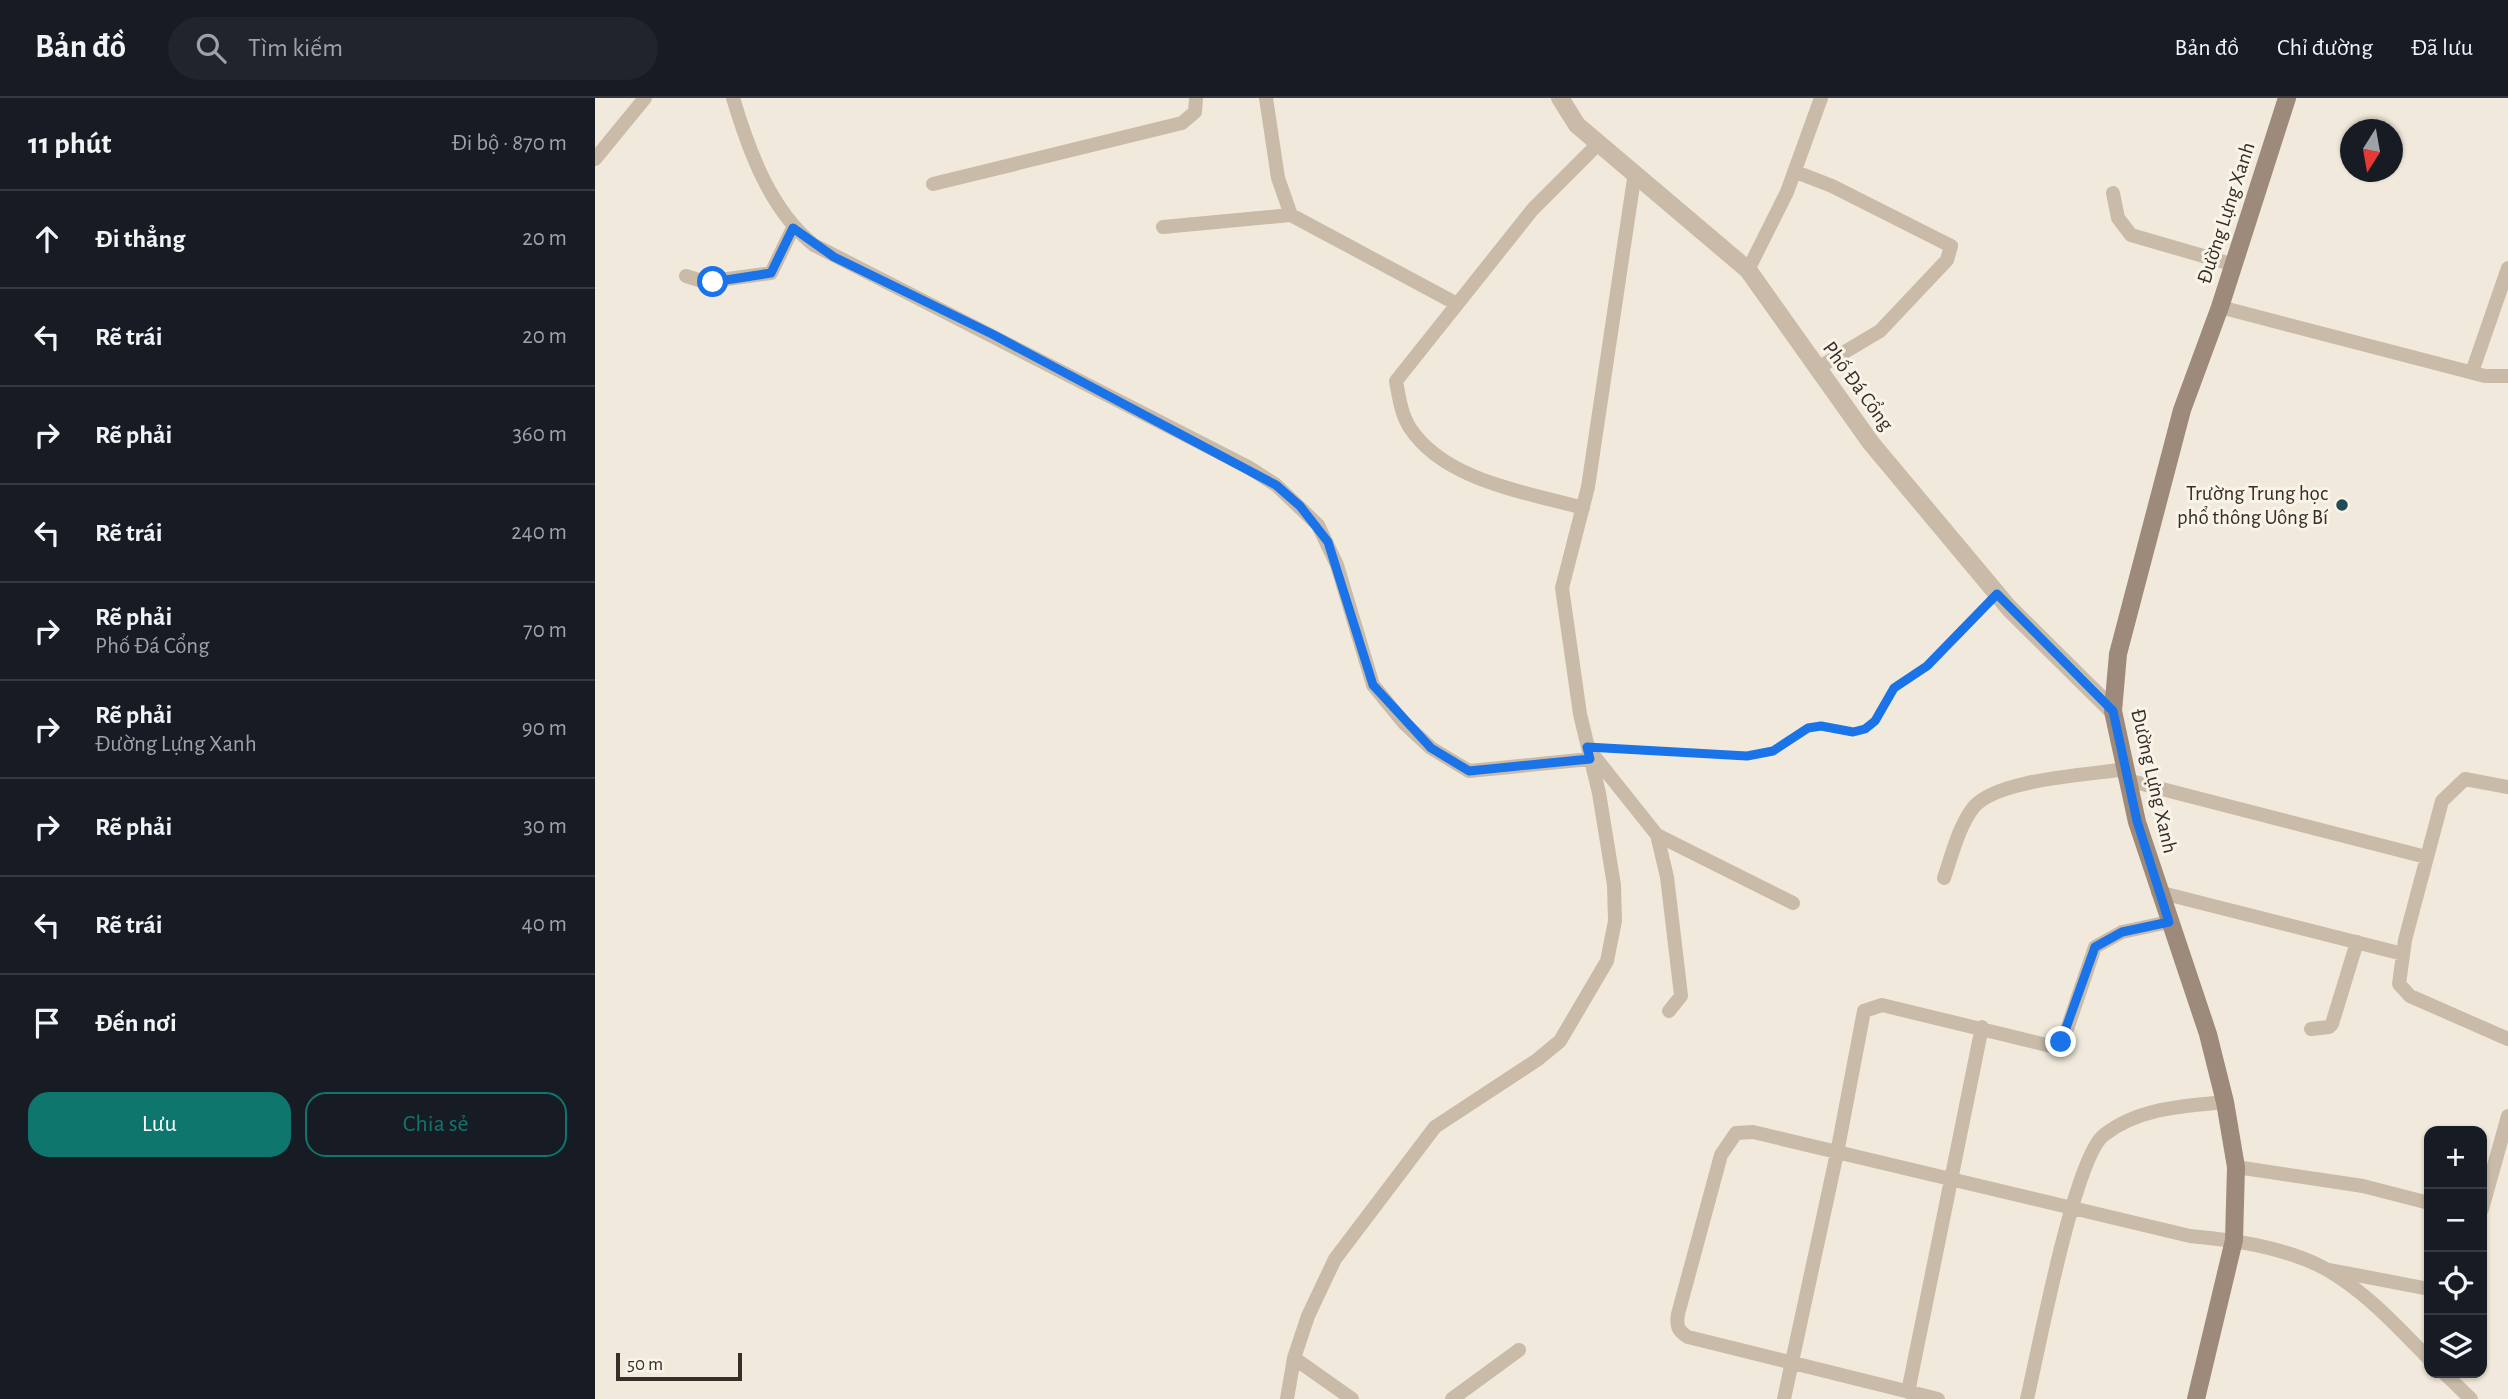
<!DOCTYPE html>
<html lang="vi">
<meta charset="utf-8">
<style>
body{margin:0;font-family:"Alegreya Sans",sans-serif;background:#20242c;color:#f1f3f6}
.controls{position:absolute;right:21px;bottom:21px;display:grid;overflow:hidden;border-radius:14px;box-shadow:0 2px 5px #0004}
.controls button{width:63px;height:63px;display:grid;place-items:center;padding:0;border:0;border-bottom:2px solid #363941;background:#171b24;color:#f1f3f6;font:35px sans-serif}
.compass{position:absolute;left:1745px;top:21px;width:63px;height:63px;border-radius:50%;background:#171b24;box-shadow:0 2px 5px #0004;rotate:191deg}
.scale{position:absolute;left:21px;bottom:18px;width:126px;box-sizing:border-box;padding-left:7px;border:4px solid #362e28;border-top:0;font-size:19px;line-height:24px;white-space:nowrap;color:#362e28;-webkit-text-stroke:5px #f9f3e8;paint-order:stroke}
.stop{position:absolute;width:21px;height:21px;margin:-16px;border:5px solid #1a73e8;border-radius:50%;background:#fff}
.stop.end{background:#1a73e8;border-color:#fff;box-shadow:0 2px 7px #0008}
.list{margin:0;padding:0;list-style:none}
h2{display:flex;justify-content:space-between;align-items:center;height:91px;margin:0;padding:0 28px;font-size:30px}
h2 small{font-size:23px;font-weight:400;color:#9ea1a6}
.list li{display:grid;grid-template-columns:46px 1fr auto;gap:21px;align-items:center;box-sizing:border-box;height:98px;padding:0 28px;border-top:2px solid #363941}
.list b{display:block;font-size:26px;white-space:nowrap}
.list p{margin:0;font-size:23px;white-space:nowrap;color:#9ea1a6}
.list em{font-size:23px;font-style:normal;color:#9ea1a6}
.actions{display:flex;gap:14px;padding:21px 28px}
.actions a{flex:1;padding:16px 0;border:2px solid #0f766e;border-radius:21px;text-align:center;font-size:24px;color:#0f766e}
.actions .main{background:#0f766e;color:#fff}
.icon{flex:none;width:38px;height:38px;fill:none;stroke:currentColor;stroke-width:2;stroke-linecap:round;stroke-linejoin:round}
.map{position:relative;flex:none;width:1913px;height:1301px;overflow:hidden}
header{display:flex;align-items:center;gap:42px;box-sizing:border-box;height:98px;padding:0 35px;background:#171b24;border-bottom:2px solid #363941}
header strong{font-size:33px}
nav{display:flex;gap:38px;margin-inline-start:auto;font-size:24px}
.search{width:490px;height:63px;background:#20242c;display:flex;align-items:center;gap:18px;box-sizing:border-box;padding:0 24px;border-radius:38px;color:#9ea1a6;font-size:26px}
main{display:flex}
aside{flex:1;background:#171b24}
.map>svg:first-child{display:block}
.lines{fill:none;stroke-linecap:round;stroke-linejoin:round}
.service{stroke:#c9bba8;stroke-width:7}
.minor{stroke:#c9bba8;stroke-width:14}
.tertiary{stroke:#c9bba8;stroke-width:18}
.secondary{stroke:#9d8a7a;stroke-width:18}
.route{stroke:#1a73e8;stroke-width:9}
.poi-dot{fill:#1f4c56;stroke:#f9f3e8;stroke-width:2.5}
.labels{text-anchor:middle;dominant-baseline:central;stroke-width:6;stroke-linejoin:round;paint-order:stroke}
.street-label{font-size:21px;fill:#362e28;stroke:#f9f3e8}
.poi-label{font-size:21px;fill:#362e28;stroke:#f9f3e8;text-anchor:end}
</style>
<header>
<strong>Bản đồ</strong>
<div class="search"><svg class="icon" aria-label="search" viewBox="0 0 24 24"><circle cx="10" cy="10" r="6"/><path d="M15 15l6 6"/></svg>Tìm kiếm</div>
<nav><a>Bản đồ</a><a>Chỉ đường</a><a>Đã lưu</a></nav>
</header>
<main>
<aside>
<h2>11 phút<small>Đi bộ · 870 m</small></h2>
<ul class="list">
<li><svg class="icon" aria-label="ahead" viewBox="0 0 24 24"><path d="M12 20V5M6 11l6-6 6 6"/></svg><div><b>Đi thẳng</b></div><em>20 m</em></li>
<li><svg class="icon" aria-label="left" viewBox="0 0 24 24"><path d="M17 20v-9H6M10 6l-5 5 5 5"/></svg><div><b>Rẽ trái</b></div><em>20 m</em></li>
<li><svg class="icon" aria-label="right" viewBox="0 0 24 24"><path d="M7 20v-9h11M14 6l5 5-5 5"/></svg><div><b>Rẽ phải</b></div><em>360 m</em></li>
<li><svg class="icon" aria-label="left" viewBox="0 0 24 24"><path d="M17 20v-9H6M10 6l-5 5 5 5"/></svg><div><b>Rẽ trái</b></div><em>240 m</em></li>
<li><svg class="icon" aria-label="right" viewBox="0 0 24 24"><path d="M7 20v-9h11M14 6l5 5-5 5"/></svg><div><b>Rẽ phải</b><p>Phố Đá Cổng</p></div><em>70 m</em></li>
<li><svg class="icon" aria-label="right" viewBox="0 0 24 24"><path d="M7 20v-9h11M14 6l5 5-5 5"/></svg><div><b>Rẽ phải</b><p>Đường Lựng Xanh</p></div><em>90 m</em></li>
<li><svg class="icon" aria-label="right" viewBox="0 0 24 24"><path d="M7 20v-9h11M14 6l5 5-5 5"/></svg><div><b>Rẽ phải</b></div><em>30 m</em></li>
<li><svg class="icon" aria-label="left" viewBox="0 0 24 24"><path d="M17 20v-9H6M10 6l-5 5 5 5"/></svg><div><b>Rẽ trái</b></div><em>40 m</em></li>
<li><svg class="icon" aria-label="arrive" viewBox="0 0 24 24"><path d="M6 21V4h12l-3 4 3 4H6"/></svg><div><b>Đến nơi</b></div></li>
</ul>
<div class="actions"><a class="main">Lưu</a><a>Chia sẻ</a></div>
</aside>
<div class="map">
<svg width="1913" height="1301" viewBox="0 0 1913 1301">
<rect width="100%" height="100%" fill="#f1eadc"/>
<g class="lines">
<!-- service -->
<path class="service" d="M 994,649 L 1152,658 L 1178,653 L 1213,630 L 1226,628 L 1258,634 L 1270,630 L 1280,623 L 1299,590 L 1332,568 L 1402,496"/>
<!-- minor -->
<path class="minor" d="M 138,0 C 154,53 175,112 219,147 L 653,369 L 681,387 L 723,427 L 742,467 L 778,587 L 809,625 L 836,650 L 874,673 L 995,661
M 671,0 L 683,80 L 696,117
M 0,61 L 50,0
M 1201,74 L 1237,88 L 1356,148 L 1352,162 L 1285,233 L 1221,271
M 338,86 L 587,25 L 600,14 L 601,0
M 1518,95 L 1523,120 L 1536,137 L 1636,166
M 568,129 L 696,117 L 862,206
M 1153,172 L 1192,94 L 1226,0
M 91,178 L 110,184 L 176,175 L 198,130
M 1625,209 L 1890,278 L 1913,278
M 1877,274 L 1913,170
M 988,410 C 931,394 850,383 815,330 C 806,316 804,299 801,283 L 938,111 L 1003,46
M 995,653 L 1062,737 L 1072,779 L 1085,889 L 1086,898 L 1074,913
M 1532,682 L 1831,759
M 1913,689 L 1870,681 L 1847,703 L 1810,842 L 1804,886 L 1815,898 L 1913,941
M 1062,737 L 1198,805
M 1349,780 C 1357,757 1363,730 1378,710 C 1400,681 1494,677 1531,671
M 1563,794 L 1808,856
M 1716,931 L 1734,929 L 1737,926 L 1762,844
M 1641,1069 L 1768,1088 L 1834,1105
M 1887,1111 L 1913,1018
M 1735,1172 L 1834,1191
M 699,1260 L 757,1301
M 1849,1275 L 1876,1301
M 1313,1294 L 1387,929
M 692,1301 L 699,1260 L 713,1218 L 740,1161 L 840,1029 L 942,962 L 965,943 L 1012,863 L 1020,823 L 1019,787 L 1004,695 L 985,616 L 967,490 L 993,389 L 1040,74
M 857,1301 L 924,1252
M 1189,1301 L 1242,1055 L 1269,913 L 1287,907 L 1460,949 L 1471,934 L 1500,849 L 1527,834 L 1574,824
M 1343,1301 L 1093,1239 C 1083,1233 1081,1228 1083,1216 L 1126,1057 L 1141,1035 L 1158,1034 L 1595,1138 C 1639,1142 1689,1149 1729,1170 C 1770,1193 1802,1228 1834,1261
M 1432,1301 C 1443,1255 1479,1060 1509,1037 C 1543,1010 1588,1008 1630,1004"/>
<!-- tertiary -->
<path class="tertiary" d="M 965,0 L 982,27 L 1153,172 L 1276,345 L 1414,510 L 1518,613"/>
<!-- secondary -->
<path class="secondary" d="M 1601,1301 L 1639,1142 L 1641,1069 L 1630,1004 L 1613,936 L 1542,724 L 1518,613 L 1523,556 L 1587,312 L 1625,209 L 1692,0"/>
</g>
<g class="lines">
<!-- route -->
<path class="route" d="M 118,184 L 176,175 L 198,130 L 239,159 L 397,236 L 681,387 L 705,408 L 733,444 L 778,587 L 836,650 L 874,673 L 995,661 L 992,649 L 1152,658 L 1178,653 L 1213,630 L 1226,628 L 1258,634 L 1270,631 L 1280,623 L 1299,590 L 1332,568 L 1402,496 L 1518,613 L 1542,723 L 1574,824 L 1527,834 L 1500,849 L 1466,944"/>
</g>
<!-- markers -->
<circle class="poi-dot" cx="1747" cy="407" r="7"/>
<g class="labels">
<!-- street labels -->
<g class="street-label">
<text transform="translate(1631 115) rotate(-72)">Đường Lựng Xanh</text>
<text transform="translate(1263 288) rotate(54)">Phố Đá Cổng</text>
<text transform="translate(1559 683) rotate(77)">Đường Lựng Xanh</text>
</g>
<!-- poi labels -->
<g class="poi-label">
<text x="1733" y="395">Trường Trung học<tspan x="1733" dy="24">phổ thông Uông Bí</tspan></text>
</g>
</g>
</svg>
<div class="controls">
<button>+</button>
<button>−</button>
<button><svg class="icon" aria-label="locate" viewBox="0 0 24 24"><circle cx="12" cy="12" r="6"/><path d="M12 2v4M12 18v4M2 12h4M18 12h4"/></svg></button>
<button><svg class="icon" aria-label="layers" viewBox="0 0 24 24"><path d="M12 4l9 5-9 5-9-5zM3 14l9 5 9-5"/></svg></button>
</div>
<svg class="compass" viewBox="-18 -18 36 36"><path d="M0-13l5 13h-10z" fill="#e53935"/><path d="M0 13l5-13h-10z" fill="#9ea1a6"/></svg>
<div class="scale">50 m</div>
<div class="stop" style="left:118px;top:184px"></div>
<div class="stop end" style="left:1466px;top:944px"></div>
</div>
</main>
